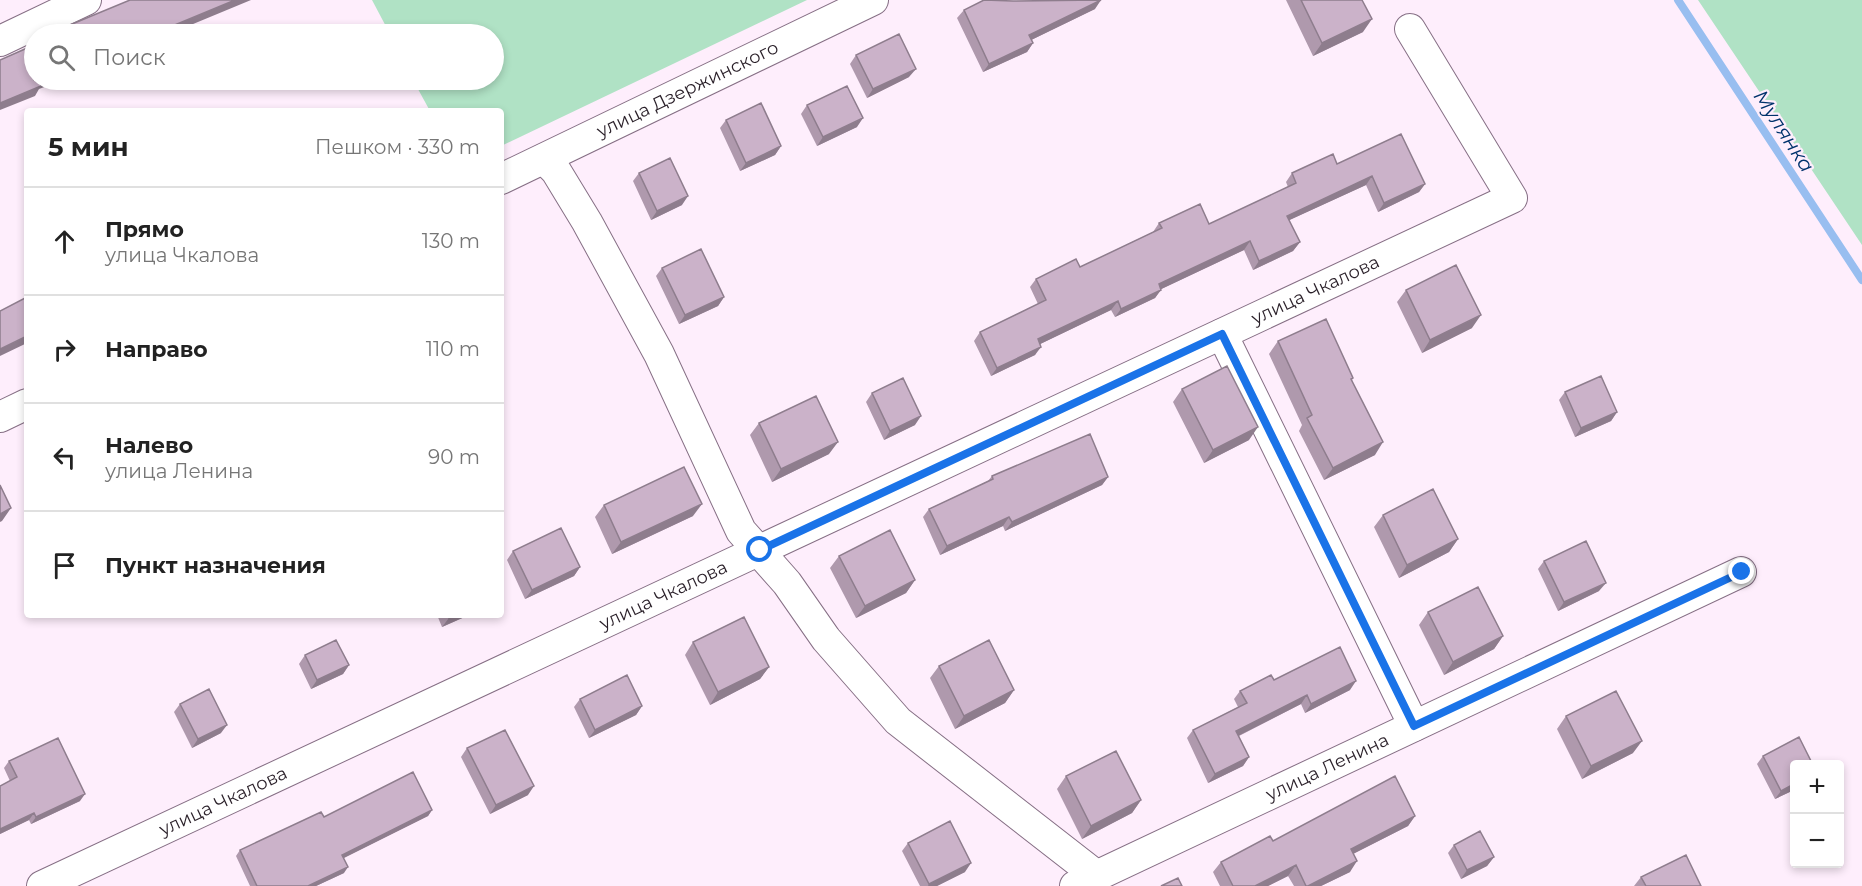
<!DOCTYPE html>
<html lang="ru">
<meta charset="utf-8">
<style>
body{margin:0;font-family:Montserrat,sans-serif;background:#f6f6f6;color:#222}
.controls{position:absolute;right:18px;bottom:18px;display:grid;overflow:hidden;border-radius:6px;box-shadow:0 3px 9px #0003}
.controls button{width:54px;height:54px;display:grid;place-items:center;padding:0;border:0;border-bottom:2px solid #e0e0e0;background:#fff;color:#222;font:30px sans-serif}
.stop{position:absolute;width:18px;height:18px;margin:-14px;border:4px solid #1a73e8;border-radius:50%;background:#fff}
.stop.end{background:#1a73e8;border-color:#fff;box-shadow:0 2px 6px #0008}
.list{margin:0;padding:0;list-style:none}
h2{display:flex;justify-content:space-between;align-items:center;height:78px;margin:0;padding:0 24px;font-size:26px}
h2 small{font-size:20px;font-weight:400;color:#767676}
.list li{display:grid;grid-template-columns:39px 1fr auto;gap:18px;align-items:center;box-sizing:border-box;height:108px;padding:0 24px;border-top:2px solid #e0e0e0}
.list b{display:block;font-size:22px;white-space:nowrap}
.list p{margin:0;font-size:20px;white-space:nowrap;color:#767676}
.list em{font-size:20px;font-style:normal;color:#767676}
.icon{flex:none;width:33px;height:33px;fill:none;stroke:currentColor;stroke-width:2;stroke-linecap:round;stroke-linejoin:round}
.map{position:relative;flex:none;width:1862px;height:886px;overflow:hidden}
.search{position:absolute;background:#fff;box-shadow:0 3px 9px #0003;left:24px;top:24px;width:480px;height:66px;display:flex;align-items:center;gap:15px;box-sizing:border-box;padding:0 21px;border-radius:33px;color:#767676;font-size:22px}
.panel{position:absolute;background:#fff;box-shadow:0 3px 9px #0003;left:24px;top:108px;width:480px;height:510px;border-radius:6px}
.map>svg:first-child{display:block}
.garden{fill:#b0e2c5}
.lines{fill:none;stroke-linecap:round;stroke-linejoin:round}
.stream{stroke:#98bef0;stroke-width:8}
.minor-casing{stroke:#866f85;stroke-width:32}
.minor{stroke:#fff;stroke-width:30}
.wall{fill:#af99ad}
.shaded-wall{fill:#8e7d8d}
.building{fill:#cbb2c9;stroke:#8e7d8d;stroke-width:1.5}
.route{stroke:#1a73e8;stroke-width:8}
.labels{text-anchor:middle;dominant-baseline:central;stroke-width:4.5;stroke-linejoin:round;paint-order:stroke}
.street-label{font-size:18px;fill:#291f28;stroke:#feeefc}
.water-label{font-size:20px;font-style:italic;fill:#00326c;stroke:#feeefc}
</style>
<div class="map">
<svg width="1862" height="886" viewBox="0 0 1862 886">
<rect width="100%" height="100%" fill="#feeefc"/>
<!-- garden -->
<path class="garden" d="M 372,0 L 807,0 L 501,146 L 501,111 L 430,111 L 413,80 L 494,80 L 494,34 L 390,34 Z
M 1698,0 L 1862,0 L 1862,245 Z"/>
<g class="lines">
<!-- stream -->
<path class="stream" d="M 1678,0 L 1862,280"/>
<defs>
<g id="minor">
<path d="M 0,41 L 86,0"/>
<path d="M 544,159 L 556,171 L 587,222 L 659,354 L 741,531 L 787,583 L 826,639 L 898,721 L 1097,876"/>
<path id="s1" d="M 501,179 L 873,0"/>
<path d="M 1222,334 L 1414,726"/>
<path d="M 0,417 L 27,404"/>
<path id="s2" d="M 42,886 L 1512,198 L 1410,29"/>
<path id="s3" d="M 1075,886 L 1741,572"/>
</g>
</defs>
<!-- minor casing -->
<use href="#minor" class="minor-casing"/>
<!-- minor -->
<use href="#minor" class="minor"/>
</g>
<!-- wall -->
<path class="wall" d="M 1286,0 L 1362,0 L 1363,32 L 1313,56 Z
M 1013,1 L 1095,9 L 1031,40 L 1033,43 L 1027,52 L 983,72 L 957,18 L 964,10 Z
M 856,55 L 909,77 L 867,98 L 850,64 Z
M 807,105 L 857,127 L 817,146 L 801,114 Z
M 726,120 L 781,146 L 775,155 L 740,171 L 720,128 Z
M 1337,164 L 1425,184 L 1419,192 L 1378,212 L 1366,185 L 1289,220 L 1300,242 L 1293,251 L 1253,270 L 1244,250 L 1161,289 L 1155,298 L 1115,317 L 1111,310 L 1040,344 L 1035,355 L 991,376 L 974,341 L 980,332 L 1038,304 L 1030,287 L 1036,279 L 1080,267 L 1153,232 L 1159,223 L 1209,224 L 1288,187 L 1286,182 L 1292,173 Z
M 639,173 L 682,205 L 651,220 L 633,181 Z
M 662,268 L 724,297 L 718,306 L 679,324 L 656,276 Z
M 1406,290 L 1472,328 L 1422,353 L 1397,302 Z
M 1278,341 L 1353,378 L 1352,380 L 1375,455 L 1324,480 L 1299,431 L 1302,425 L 1269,354 Z
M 1182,389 L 1249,440 L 1204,463 L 1173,402 Z
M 1565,392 L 1617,412 L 1611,421 L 1575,437 L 1559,400 Z
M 872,393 L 915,425 L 884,440 L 866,402 Z
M 759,423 L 829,454 L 772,482 L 750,435 Z
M 992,476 L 1108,477 L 1102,485 L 1005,531 L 1003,526 L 940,555 L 923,517 L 929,509 L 988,481 Z
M 604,505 L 693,516 L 612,554 L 595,517 Z
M 1383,515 L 1458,539 L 1449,552 L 1399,578 L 1374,527 Z
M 513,551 L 580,567 L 574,576 L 525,599 L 507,560 Z
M 839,556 L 915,580 L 906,593 L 856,618 L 830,568 Z
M 1544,561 L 1599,591 L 1558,611 L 1538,569 Z
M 1428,612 L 1503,636 L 1494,649 L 1444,675 L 1419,625 Z
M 437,615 L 469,615 L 442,627 Z
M 693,642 L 769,667 L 760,679 L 710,705 L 685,655 Z
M 305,655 L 349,665 L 343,674 L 311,689 L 299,664 Z
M 939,666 L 1014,690 L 1005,703 L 955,729 L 930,678 Z
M 1274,680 L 1350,690 L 1305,713 L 1301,704 L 1239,736 L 1249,757 L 1243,766 L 1208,783 L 1187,738 L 1193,730 L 1238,707 L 1234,699 L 1240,691 Z
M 580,699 L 642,706 L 636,715 L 589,738 L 574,707 Z
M 180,704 L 221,733 L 192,748 L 174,712 Z
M 1566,716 L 1633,753 L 1582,779 L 1557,729 Z
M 467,748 L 528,795 L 490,814 L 461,757 Z
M 1763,756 L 1794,790 L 1775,799 L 1757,764 Z
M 9,761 L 80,801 L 31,824 L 29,820 L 0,834 L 0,786 L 10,781 L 4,768 Z
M 1066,776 L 1141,800 L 1132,813 L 1082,839 L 1057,789 Z
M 432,810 L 428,816 L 343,858 L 344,873 L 316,886 L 250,886 L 236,856 L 240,850 L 324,817 Z
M 1415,816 L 1408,826 L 1353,854 L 1350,872 L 1321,886 L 1294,886 L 1288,876 L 1268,886 L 1220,886 L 1213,872 L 1221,862 L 1273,841 Z
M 908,843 L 965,872 L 937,886 L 920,886 L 902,851 Z
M 1454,845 L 1494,857 L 1487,866 L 1461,879 L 1448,853 Z
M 1641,877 L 1701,886 L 1634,886 Z"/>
<!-- shaded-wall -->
<path class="shaded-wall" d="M 235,0 L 251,0 L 169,34 L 153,34 Z
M 1101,0 L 1095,9 L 1023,44 L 1029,35 Z
M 1372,19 L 1363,32 L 1313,56 L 1322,43 Z
M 1033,43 L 1027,52 L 983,72 L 989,64 Z
M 916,69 L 909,77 L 867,98 L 873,89 Z
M 46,80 L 63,80 L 39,89 L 35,96 L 0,110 L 0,103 Z
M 863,118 L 857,127 L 817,146 L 823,137 Z
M 781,146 L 775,155 L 740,171 L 746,163 Z
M 1372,176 L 1366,185 L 1281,224 L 1287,216 Z
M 1425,184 L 1419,192 L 1378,212 L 1384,203 Z
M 688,196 L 682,205 L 651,220 L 657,211 Z
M 1250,241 L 1244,250 L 1153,293 L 1159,284 Z
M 1300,242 L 1293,251 L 1253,270 L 1259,261 Z
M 1161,290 L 1155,298 L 1115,317 L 1121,309 Z
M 724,297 L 718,306 L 679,324 L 685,315 Z
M 1118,301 L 1111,310 L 1032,348 L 1038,339 Z
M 1481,315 L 1472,328 L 1422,353 L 1430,340 Z
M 27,336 L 27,343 L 0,356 L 0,349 Z
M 1041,347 L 1035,355 L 991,376 L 997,368 Z
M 1617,412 L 1611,421 L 1575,437 L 1581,428 Z
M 921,416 L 915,425 L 884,440 L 890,431 Z
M 1258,427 L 1249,440 L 1204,463 L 1213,450 Z
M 838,442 L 829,454 L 772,482 L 781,469 Z
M 1383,442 L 1375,455 L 1324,480 L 1333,468 Z
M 1108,477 L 1102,485 L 1005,531 L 1012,522 Z
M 702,504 L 693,516 L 612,554 L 621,542 Z
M 11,508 L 2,521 L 0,522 L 0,514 Z
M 1009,517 L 1003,526 L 940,555 L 947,546 Z
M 1458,539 L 1449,552 L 1399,578 L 1407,565 Z
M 580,567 L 574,576 L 525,599 L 532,590 Z
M 915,580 L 906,593 L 856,618 L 865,606 Z
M 1606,583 L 1599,591 L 1558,611 L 1564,602 Z
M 456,615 L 469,615 L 442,627 L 449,618 Z
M 1503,636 L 1494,649 L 1444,675 L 1453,662 Z
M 349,665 L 343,674 L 311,689 L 317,680 Z
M 769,667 L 760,679 L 710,705 L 718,692 Z
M 1356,681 L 1350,690 L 1305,713 L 1311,704 Z
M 1014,690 L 1005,703 L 955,729 L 964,716 Z
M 1307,695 L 1301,704 L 1230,740 L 1236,731 Z
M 642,706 L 636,715 L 589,738 L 595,730 Z
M 227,725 L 221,733 L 192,748 L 198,739 Z
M 1642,741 L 1633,753 L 1582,779 L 1591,766 Z
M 1249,757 L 1243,766 L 1208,783 L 1215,774 Z
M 1794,784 L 1794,790 L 1775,799 L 1781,791 Z
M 534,786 L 528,795 L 490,814 L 496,805 Z
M 85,794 L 80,801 L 31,824 L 36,817 Z
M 1141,800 L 1132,813 L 1082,839 L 1091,826 Z
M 432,810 L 428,816 L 338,861 L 342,855 Z
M 34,813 L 29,820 L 0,834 L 0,829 Z
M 1415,816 L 1408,826 L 1343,859 L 1351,849 Z
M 1494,857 L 1487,866 L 1461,879 L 1467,870 Z
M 1357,861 L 1350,872 L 1321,886 L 1308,886 Z
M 971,863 L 965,872 L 937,886 L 928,886 L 929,884 Z
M 1296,865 L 1288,876 L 1268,886 L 1255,886 Z
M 348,867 L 344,873 L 316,886 L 308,886 Z"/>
<!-- building -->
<path class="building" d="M 130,0 L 235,0 L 153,34 L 48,34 Z
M 984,0 L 1013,1 L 1101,0 L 1029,35 L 1033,43 L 989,64 L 964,10 Z
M 1301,0 L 1362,0 L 1372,19 L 1322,43 Z
M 899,34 L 916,69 L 873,89 L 856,55 Z
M 34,45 L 34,80 L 46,80 L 40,82 L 41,86 L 0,103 L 0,60 Z
M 847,86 L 863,118 L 823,137 L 807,105 Z
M 761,103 L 781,146 L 746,163 L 726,120 Z
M 1401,134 L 1425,184 L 1384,203 L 1372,176 L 1287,216 L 1300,242 L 1259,261 L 1250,241 L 1159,284 L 1161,290 L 1121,309 L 1118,301 L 1038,339 L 1041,347 L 997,368 L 980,332 L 1046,300 L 1036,279 L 1076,259 L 1080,267 L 1162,228 L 1159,223 L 1200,204 L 1209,224 L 1296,183 L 1292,173 L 1333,154 L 1337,164 Z
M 670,158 L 688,196 L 657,211 L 639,173 Z
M 701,249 L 724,297 L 685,315 L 662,268 Z
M 1456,265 L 1481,315 L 1430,340 L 1406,290 Z
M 27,297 L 27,336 L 0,349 L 0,311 Z
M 1326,319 L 1353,378 L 1351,379 L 1383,442 L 1333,468 L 1307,418 L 1312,415 L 1278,341 Z
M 1227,366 L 1258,427 L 1213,450 L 1182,389 Z
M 1601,376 L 1617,412 L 1581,428 L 1565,392 Z
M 903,378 L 921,416 L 890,431 L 872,393 Z
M 816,396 L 838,442 L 781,469 L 759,423 Z
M 1090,434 L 1108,477 L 1012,522 L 1009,517 L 947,546 L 929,509 L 993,479 L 992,476 Z
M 684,467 L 702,504 L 621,542 L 604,505 Z
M 0,485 L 11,508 L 0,514 Z
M 1433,489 L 1458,539 L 1407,565 L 1383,515 Z
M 561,528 L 580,567 L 532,590 L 513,551 Z
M 890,530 L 915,580 L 865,606 L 839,556 Z
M 1586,541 L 1606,583 L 1564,602 L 1544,561 Z
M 1478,587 L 1503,636 L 1453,662 L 1428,612 Z
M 447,615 L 456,615 L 449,618 Z
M 744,617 L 769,667 L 718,692 L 693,642 Z
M 336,640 L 349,665 L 317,680 L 305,655 Z
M 989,640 L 1014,690 L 964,716 L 939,666 Z
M 1340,647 L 1356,681 L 1311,704 L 1307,695 L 1236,731 L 1249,757 L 1215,774 L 1193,730 L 1247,703 L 1240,691 L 1271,675 L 1274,680 Z
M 627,675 L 642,706 L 595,730 L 580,699 Z
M 209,689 L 227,725 L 198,739 L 180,704 Z
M 1616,691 L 1642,741 L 1591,766 L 1566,716 Z
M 505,730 L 534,786 L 496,805 L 467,748 Z
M 1799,737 L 1813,765 L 1794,765 L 1794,784 L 1781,791 L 1763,756 Z
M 58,738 L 85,794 L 36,817 L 34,813 L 0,829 L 0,786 L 17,777 L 9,761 Z
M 1116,751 L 1141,800 L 1091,826 L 1066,776 Z
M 413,772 L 432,810 L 342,855 L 348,867 L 308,886 L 257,886 L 240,850 L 321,812 L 324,817 Z
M 1395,776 L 1415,816 L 1351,849 L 1357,861 L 1308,886 L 1306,886 L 1296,865 L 1255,886 L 1233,886 L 1221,862 L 1270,836 L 1273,841 Z
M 950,821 L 971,863 L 929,884 L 908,843 Z
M 1480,831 L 1494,857 L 1467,870 L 1454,845 Z
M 1686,855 L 1701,886 L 1646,886 L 1641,877 Z
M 1178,878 L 1182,886 L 1161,886 Z"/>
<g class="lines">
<!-- route -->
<path class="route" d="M 760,550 L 1222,334 L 1414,726 L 1742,572"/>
</g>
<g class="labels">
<!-- street labels -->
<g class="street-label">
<text stroke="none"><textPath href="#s1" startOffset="207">улица Дзержинского</textPath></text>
<text stroke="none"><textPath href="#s2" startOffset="1406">улица Чкалова</textPath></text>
<text stroke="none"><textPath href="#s2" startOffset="686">улица Чкалова</textPath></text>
<text stroke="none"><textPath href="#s3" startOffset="279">улица Ленина</textPath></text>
<text stroke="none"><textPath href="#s2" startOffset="200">улица Чкалова</textPath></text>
</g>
<!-- water labels -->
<g class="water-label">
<text transform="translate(1784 131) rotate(57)">Мулянка</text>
</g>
</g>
</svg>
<div class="controls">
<button>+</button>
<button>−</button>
</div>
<div class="stop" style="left:760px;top:550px"></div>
<div class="stop end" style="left:1742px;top:572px"></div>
<div class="search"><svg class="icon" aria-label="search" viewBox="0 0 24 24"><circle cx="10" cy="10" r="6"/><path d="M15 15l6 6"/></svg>Поиск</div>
<section class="panel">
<h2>5 мин<small>Пешком · 330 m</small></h2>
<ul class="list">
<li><svg class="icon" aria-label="ahead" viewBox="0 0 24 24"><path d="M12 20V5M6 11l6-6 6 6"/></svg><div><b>Прямо</b><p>улица Чкалова</p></div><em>130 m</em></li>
<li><svg class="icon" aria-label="right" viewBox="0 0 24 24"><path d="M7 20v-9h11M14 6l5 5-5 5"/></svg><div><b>Направо</b></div><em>110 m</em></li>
<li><svg class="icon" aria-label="left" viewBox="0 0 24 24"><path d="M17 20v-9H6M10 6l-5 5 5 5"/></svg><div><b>Налево</b><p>улица Ленина</p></div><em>90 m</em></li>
<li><svg class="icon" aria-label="arrive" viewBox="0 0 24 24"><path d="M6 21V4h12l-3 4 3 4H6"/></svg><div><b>Пункт назначения</b></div></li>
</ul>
</section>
</div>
